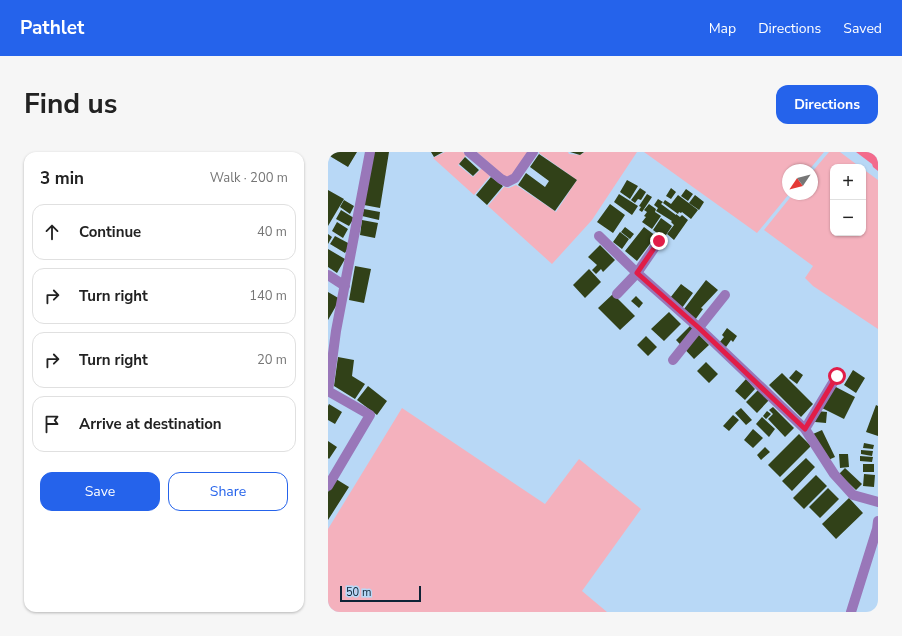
<!DOCTYPE html>
<meta charset="utf-8">
<style>
body{margin:0;font-family:"Nunito Sans",sans-serif;background:#f6f6f6;color:#222}
.controls{position:absolute;right:12px;top:12px;display:grid;overflow:hidden;border-radius:8px;box-shadow:0 1px 3px #0004}
.controls button{width:36px;height:36px;display:grid;place-items:center;padding:0;border:0;border-bottom:1px solid #e0e0e0;background:#fff;color:#222;font:20px sans-serif}
.compass{position:absolute;left:454px;top:12px;width:36px;height:36px;border-radius:50%;background:#fff;box-shadow:0 1px 3px #0004;rotate:235deg}
.scale{position:absolute;left:12px;bottom:10px;width:81px;box-sizing:border-box;padding-left:4px;border:2px solid #0e2336;border-top:0;font-size:11px;line-height:14px;white-space:nowrap;color:#0e2336;-webkit-text-stroke:3px #b8d8f6;paint-order:stroke}
.stop{position:absolute;width:12px;height:12px;margin:-9px;border:3px solid #e11d48;border-radius:50%;background:#fff}
.stop.end{background:#e11d48;border-color:#fff;box-shadow:0 1px 4px #0008}
.list{margin:0;padding:0;list-style:none}
h2{display:flex;justify-content:space-between;align-items:center;height:52px;margin:0;padding:0 16px;font-size:17px}
h2 small{font-size:13px;font-weight:400;color:#767676}
.list li{display:grid;grid-template-columns:26px 1fr auto;gap:12px;align-items:center;box-sizing:border-box;height:56px;margin:0 8px 8px;padding:0 8px;border:1px solid #e0e0e0;border-radius:12px}
.list b{display:block;font-size:15px;white-space:nowrap}
.list em{font-size:13px;font-style:normal;color:#767676}
.actions{display:flex;gap:8px;padding:12px 16px}
.actions a{flex:1;padding:9px 0;border:1px solid #2563eb;border-radius:12px;text-align:center;font-size:14px;color:#2563eb}
.actions .main{background:#2563eb;color:#fff}
.icon{flex:none;width:22px;height:22px;fill:none;stroke:currentColor;stroke-width:2;stroke-linecap:round;stroke-linejoin:round}
.map{position:relative;flex:none;width:550px;height:460px;overflow:hidden;border-radius:12px}
header{display:flex;align-items:center;gap:24px;box-sizing:border-box;height:56px;padding:0 20px;background:#2563eb;color:#fff}
header strong{font-size:19px}
nav{display:flex;gap:22px;margin-inline-start:auto;font-size:14px}
.intro{display:flex;align-items:center;justify-content:space-between;box-sizing:border-box;height:96px;padding:0 24px}
h1{margin:0;font-size:28px}
.button{padding:10px 18px;border-radius:12px;background:#2563eb;color:#fff;font-size:14px;font-weight:700}
main{display:flex;gap:24px;padding:0 24px}
aside{flex:1;background:#fff;border-radius:12px;box-shadow:0 1px 3px #0004}
.map>svg:first-child{display:block}
.green{fill:#f4b1bd}
.forest{fill:#f36b8c}
.building{fill:#314118}
.lines{fill:none;stroke-linecap:round;stroke-linejoin:round}
.minor{stroke:#9977b9;stroke-width:10}
.route{stroke:#e11d48;stroke-width:5}
</style>
<header>
<strong>Pathlet</strong>
<nav><a>Map</a><a>Directions</a><a>Saved</a></nav>
</header>
<div class="intro"><h1>Find us</h1><a class="button">Directions</a></div>
<main>
<aside>
<h2>3 min<small>Walk · 200 m</small></h2>
<ul class="list">
<li><svg class="icon" aria-label="ahead" viewBox="0 0 24 24"><path d="M12 20V5M6 11l6-6 6 6"/></svg><div><b>Continue</b></div><em>40 m</em></li>
<li><svg class="icon" aria-label="right" viewBox="0 0 24 24"><path d="M7 20v-9h11M14 6l5 5-5 5"/></svg><div><b>Turn right</b></div><em>140 m</em></li>
<li><svg class="icon" aria-label="right" viewBox="0 0 24 24"><path d="M7 20v-9h11M14 6l5 5-5 5"/></svg><div><b>Turn right</b></div><em>20 m</em></li>
<li><svg class="icon" aria-label="arrive" viewBox="0 0 24 24"><path d="M6 21V4h12l-3 4 3 4H6"/></svg><div><b>Arrive at destination</b></div></li>
</ul>
<div class="actions"><a class="main">Save</a><a>Share</a></div>
</aside>
<div class="map">
<svg width="550" height="460" viewBox="0 0 550 460">
<rect width="100%" height="100%" fill="#b8d8f6"/>
<!-- green -->
<path class="green" d="M 117,0 L 135,0 L 138,3 L 130,13 L 145,25 L 154,16 L 162,24 L 146,43 L 105,6 Z
M 149,0 L 200,0 L 184,24 L 177,25 Z
M 211,0 L 240,0 L 241,2 L 252,3 L 257,0 L 309,0 L 264,68 L 224,112 L 160,54 L 176,35 L 181,36 L 188,33 L 228,60 L 249,28 L 211,1 Z
M 316,0 L 496,0 L 481,18 L 460,18 L 461,42 L 429,81 Z
M 501,0 L 512,0 L 532,15 L 505,15 L 505,81 L 535,81 L 535,17 L 550,28 L 550,177 L 485,134 L 477,126 L 485,114 L 436,78 L 465,42 L 484,42 L 484,20 Z
M 74,256 L 217,352 L 251,307 L 313,357 L 254,439 L 279,460 L 0,460 L 0,377 Z"/>
<!-- forest -->
<path class="forest" d="M 528,0 L 550,0 L 550,19 L 545,15 L 544,12 Z"/>
<!-- building -->
<path class="building" d="M 0,0 L 29,0 L 20,15 L 0,3 Z
M 45,0 L 61,0 L 52,56 L 36,53 Z
M 103,0 L 115,0 L 106,5 Z
M 242,0 L 256,0 L 252,3 Z
M 211,2 L 249,28 L 227,59 L 190,33 L 198,21 L 217,35 L 221,29 L 202,15 Z
M 137,5 L 151,18 L 145,24 L 131,12 Z
M 163,25 L 175,34 L 159,53 L 148,43 Z
M 299,28 L 310,34 L 302,47 L 292,40 Z
M 312,36 L 318,40 L 313,48 L 310,47 L 307,51 L 303,48 Z
M 343,36 L 348,40 L 343,47 L 338,44 Z
M 358,37 L 365,42 L 360,49 L 353,44 Z
M 0,38 L 16,47 L 0,74 Z
M 291,42 L 310,54 L 304,63 L 286,50 Z
M 319,42 L 324,45 L 314,60 L 311,58 L 313,55 L 311,54 Z
M 350,43 L 370,58 L 363,67 L 354,60 L 353,61 L 351,60 L 350,62 L 335,51 L 337,48 L 343,52 Z
M 367,43 L 376,50 L 371,58 L 361,51 Z
M 330,47 L 335,50 L 333,52 L 348,63 L 348,62 L 352,65 L 354,63 L 360,68 L 346,88 L 339,82 L 346,73 L 343,70 L 344,69 L 328,59 L 330,56 L 326,53 Z
M 16,48 L 26,54 L 22,62 L 12,55 Z
M 282,52 L 297,63 L 285,81 L 269,70 Z
M 321,52 L 328,57 L 327,60 L 333,64 L 324,77 L 314,70 L 318,65 L 316,64 L 319,60 L 316,58 Z
M 36,57 L 52,60 L 51,68 L 34,64 Z
M 13,58 L 26,66 L 21,74 L 8,67 Z
M 333,66 L 344,74 L 336,86 L 325,78 Z
M 34,68 L 50,71 L 47,86 L 32,83 Z
M 9,70 L 20,77 L 15,86 L 4,79 Z
M 297,75 L 306,82 L 302,87 L 293,80 Z
M 316,75 L 328,84 L 309,109 L 297,99 Z
M 292,80 L 301,87 L 294,97 L 285,90 Z
M 0,82 L 4,85 L 0,92 Z
M 7,84 L 22,92 L 17,101 L 2,92 Z
M 272,93 L 287,108 L 275,120 L 273,117 L 268,122 L 264,118 L 269,113 L 260,105 Z
M 0,97 L 17,107 L 9,121 L 0,115 Z
M 27,114 L 43,117 L 36,151 L 21,148 Z
M 261,117 L 273,130 L 257,146 L 245,133 Z
M 378,128 L 390,138 L 373,156 L 375,157 L 367,168 L 356,157 Z
M 353,132 L 365,141 L 354,156 L 342,146 Z
M 0,140 L 12,147 L 0,168 Z
M 285,142 L 307,164 L 292,178 L 270,156 Z
M 308,144 L 315,151 L 311,156 L 303,149 Z
M 341,160 L 353,172 L 336,189 L 323,177 Z
M 362,174 L 381,193 L 366,207 L 348,188 Z
M 399,176 L 409,184 L 405,190 L 403,188 L 398,195 L 391,191 L 396,185 L 394,183 Z
M 318,184 L 329,195 L 320,204 L 309,193 Z
M 10,205 L 26,208 L 24,224 L 37,232 L 27,247 L 6,234 Z
M 378,210 L 390,222 L 381,231 L 369,219 Z
M 468,218 L 475,223 L 469,232 L 461,226 Z
M 525,218 L 537,226 L 528,241 L 516,233 Z
M 454,221 L 485,252 L 473,265 L 441,233 Z
M 418,227 L 427,237 L 417,248 L 407,239 Z
M 40,234 L 59,249 L 49,263 L 29,248 Z
M 506,234 L 527,245 L 516,267 L 494,256 Z
M 430,238 L 441,248 L 429,261 L 418,250 Z
M 1,252 L 14,260 L 7,272 L 0,268 L 0,254 Z
M 548,253 L 550,254 L 550,284 L 538,280 Z
M 445,255 L 466,276 L 457,285 L 440,267 L 445,262 L 441,258 Z
M 413,256 L 424,268 L 418,273 L 407,261 Z
M 439,259 L 443,262 L 438,267 L 435,264 Z
M 489,259 L 499,260 L 498,271 L 487,270 Z
M 405,263 L 411,268 L 401,279 L 395,274 Z
M 434,265 L 447,277 L 441,285 L 428,272 Z
M 425,277 L 435,286 L 425,296 L 416,288 Z
M 494,278 L 507,305 L 498,309 L 485,282 Z
M 471,282 L 483,294 L 452,325 L 440,313 Z
M 0,289 L 9,295 L 1,307 L 0,306 Z
M 536,291 L 546,293 L 545,297 L 535,296 Z
M 437,295 L 442,300 L 433,308 L 429,303 Z
M 533,298 L 545,299 L 544,304 L 533,302 Z
M 511,302 L 520,302 L 521,315 L 512,316 Z
M 532,304 L 545,305 L 544,310 L 532,309 Z
M 478,306 L 487,315 L 464,339 L 454,329 Z
M 535,312 L 546,312 L 546,320 L 535,320 Z
M 517,316 L 534,332 L 528,338 L 511,322 Z
M 536,322 L 547,323 L 546,335 L 535,334 Z
M 488,323 L 499,334 L 476,357 L 465,346 Z
M 8,327 L 21,335 L 0,368 L 0,340 Z
M 500,336 L 511,347 L 492,366 L 481,355 Z
M 521,346 L 535,361 L 508,387 L 494,372 Z"/>
<g class="lines">
<!-- minor -->
<path class="minor" d="M 141,0 L 173,27 L 179,30 L 187,26 L 205,0
M 271,84 L 309,121 L 371,176 L 477,277 L 506,322 L 525,343 L 550,350
M 0,123 L 17,134
M 289,142 L 309,121 L 331,89
M 345,208 L 397,143
M 477,277 L 509,224
M 0,334 L 42,263 L 0,239 L 8,179 L 42,0
M 523,460 L 549,377 L 550,369"/>
</g>
<g class="lines">
<!-- route -->
<path class="route" d="M 331,89 L 309,121 L 371,176 L 477,277 L 509,224"/>
</g>
</svg>
<div class="controls">
<button>+</button>
<button>−</button>
</div>
<svg class="compass" viewBox="-18 -18 36 36"><path d="M0-13l5 13h-10z" fill="#e53935"/><path d="M0 13l5-13h-10z" fill="#767676"/></svg>
<div class="scale">50 m</div>
<div class="stop" style="left:509px;top:224px"></div>
<div class="stop end" style="left:331px;top:89px"></div>
</div>
</main>
